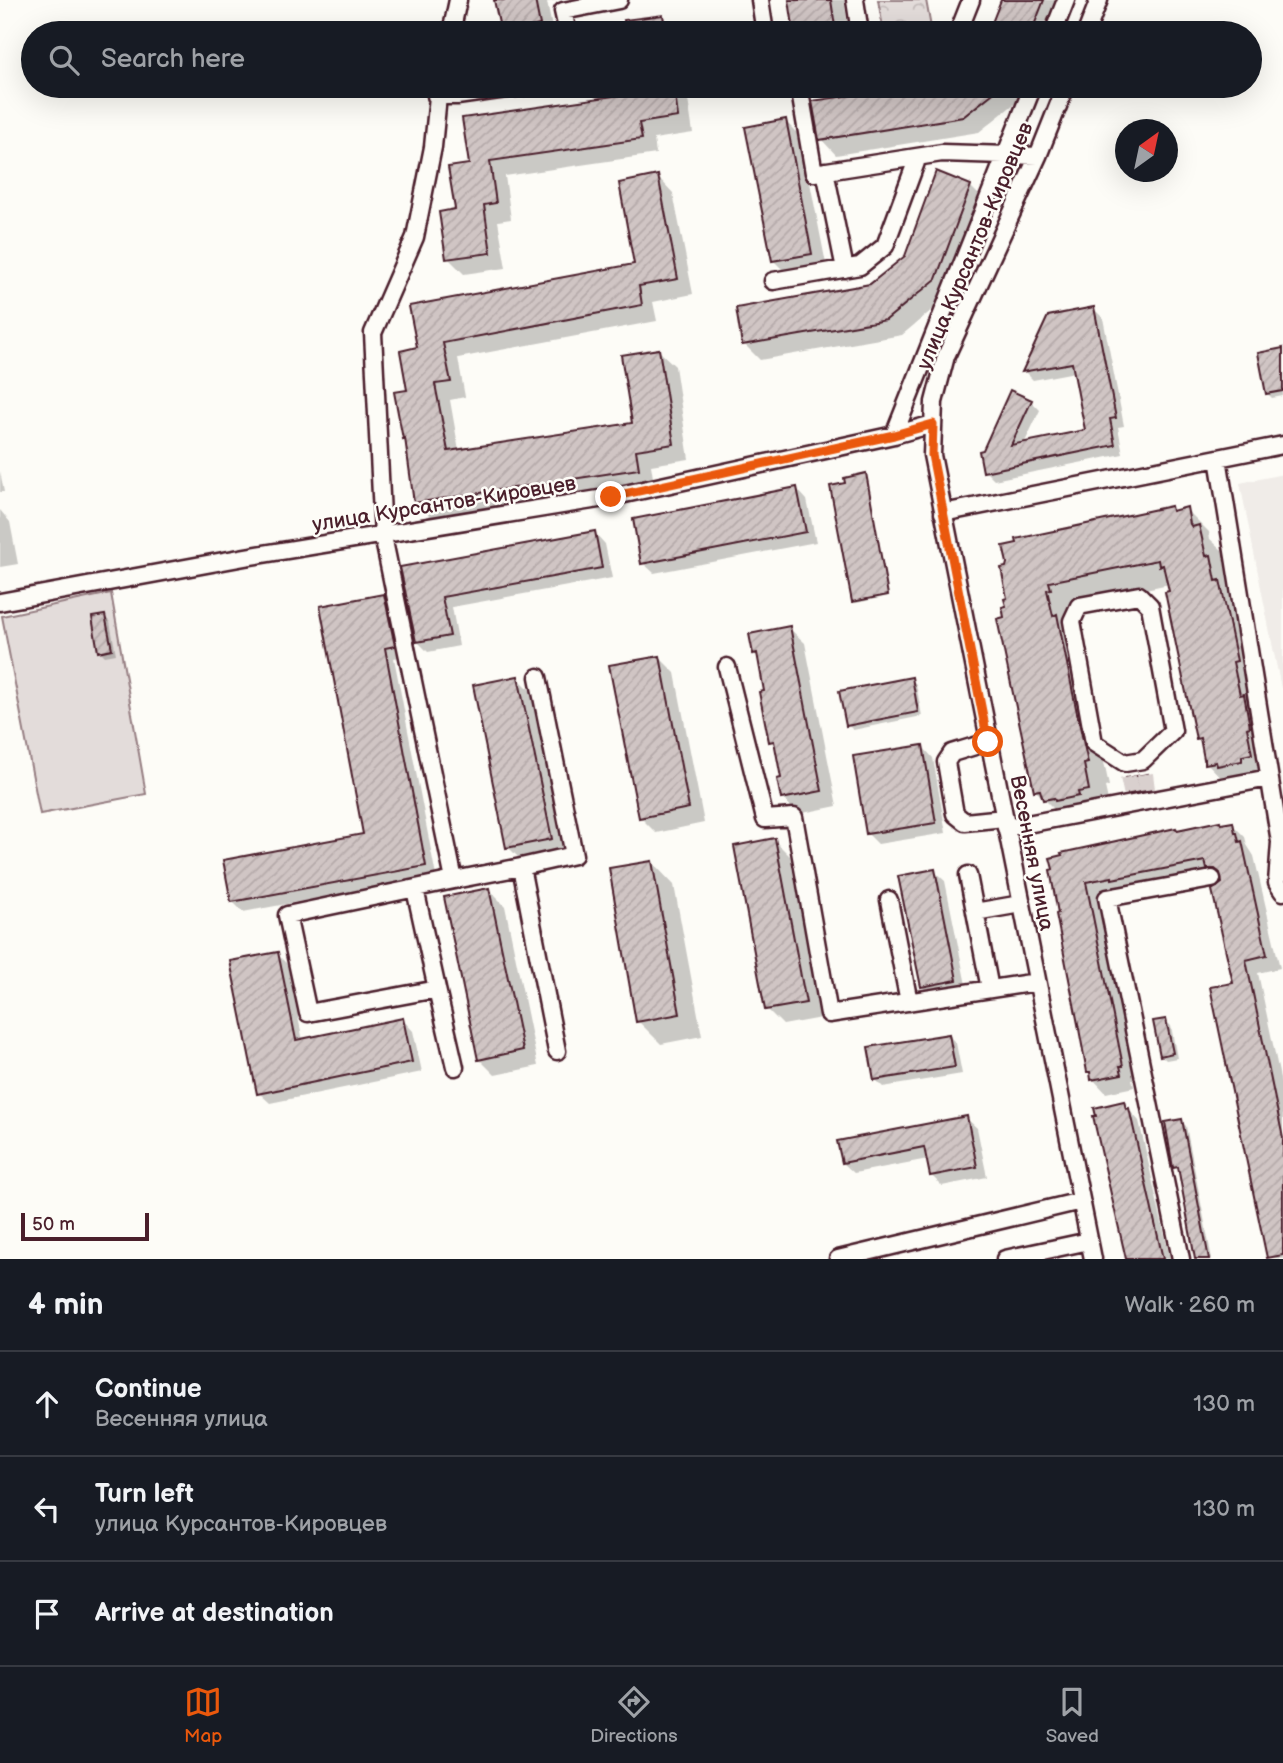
<!DOCTYPE html>
<meta charset="utf-8">
<style>
body{margin:0;font-family:"Balsamiq Sans",sans-serif;background:#242831;color:#f1f3f6}
.compass{position:absolute;left:1115px;top:119px;width:63px;height:63px;border-radius:50%;background:#171b24;box-shadow:0 7px 28px #0002;rotate:33deg}
.scale{position:absolute;left:21px;bottom:18px;width:128px;box-sizing:border-box;padding-left:7px;border:4px solid #4a1f2b;border-top:0;font-size:19px;line-height:24px;white-space:nowrap;color:#4a1f2b;-webkit-text-stroke:5px #fdfcf7;paint-order:stroke}
.stop{position:absolute;width:21px;height:21px;margin:-16px;border:5px solid #ea580c;border-radius:50%;background:#fff}
.stop.end{background:#ea580c;border-color:#fff;box-shadow:0 2px 7px #0008}
.list{margin:0;padding:0;list-style:none}
h2{display:flex;justify-content:space-between;align-items:center;height:91px;margin:0;padding:0 28px;font-size:30px}
h2 small{font-size:23px;font-weight:400;color:#9ea1a6}
.list li{display:grid;grid-template-columns:46px 1fr auto;gap:21px;align-items:center;box-sizing:border-box;height:105px;padding:0 28px;border-top:2px solid #363941}
.list b{display:block;font-size:26px;white-space:nowrap}
.list p{margin:0;font-size:23px;white-space:nowrap;color:#9ea1a6}
.list em{font-size:23px;font-style:normal;color:#9ea1a6}
.icon{flex:none;width:38px;height:38px;fill:none;stroke:currentColor;stroke-width:2;stroke-linecap:round;stroke-linejoin:round}
.map{position:relative;flex:none;width:1283px;height:1259px;overflow:hidden}
.search{position:absolute;background:#171b24;box-shadow:0 7px 28px #0002;left:21px;right:21px;top:21px;height:77px;display:flex;align-items:center;gap:18px;box-sizing:border-box;padding:0 24px;border-radius:38px;color:#9ea1a6;font-size:26px}
.sheet{height:406px;background:#171b24}
nav{display:flex;justify-content:space-around;align-items:center;box-sizing:border-box;height:98px;border-top:2px solid #363941;background:#171b24;font-size:19px;color:#9ea1a6}
nav a{display:grid;justify-items:center;gap:4px}
nav .on{color:#ea580c}
.map>svg:first-child{display:block}
.built{fill:#f0ece8}
.forest{fill:url(#forest-crowns);stroke:#967e82;stroke-width:2}
.pitch{fill:#e3dcda;stroke:#967e82;stroke-width:2}
.shadow{fill:#0003}
.building{fill:url(#building-hatch);stroke:#4a1f2b;stroke-width:2}
.lines{fill:none;stroke-linecap:round;stroke-linejoin:round}
.minor-tunnel{stroke:#d9d0ce;stroke-width:16;stroke-dasharray:16 8;stroke-linecap:butt}
.minor-casing{stroke:#4a1f2b;stroke-width:21}
.minor{stroke:#fdfcf7;stroke-width:16}
.route{stroke:#ea580c;stroke-width:9}
.labels{text-anchor:middle;dominant-baseline:central;stroke-width:5;stroke-linejoin:round;paint-order:stroke}
.street-label{font-size:21px;fill:#4a1f2b;stroke:#fdfcf7}
</style>
<div class="map">
<svg width="1283" height="1259" viewBox="0 0 1283 1259">
<defs>
<pattern id="forest-crowns" width="20" height="18" patternUnits="userSpaceOnUse" patternTransform="scale(1.75)"><rect width="20" height="18" fill="#e3dcda"/><path d="M2 6a3 3 0 1 1 6 0M12 15a3 3 0 1 1 6 0" fill="none" stroke="#c4bcbb"/></pattern>
<pattern id="building-hatch" width="6" height="6" patternUnits="userSpaceOnUse" patternTransform="scale(1.75)"><rect width="6" height="6" fill="#d0c5c4"/><path d="M-1 1l2-2M0 6l6-6M5 7l2-2" fill="none" stroke="#b4a9a9"/></pattern>
</defs>
<rect width="100%" height="100%" fill="#fdfcf7"/>
<filter id="ink" filterUnits="userSpaceOnUse"><feTurbulence type="fractalNoise" baseFrequency=".0143" numOctaves="2"/><feDisplacementMap in="SourceGraphic" scale="14" xChannelSelector="R" yChannelSelector="G"/><feConvolveMatrix kernelMatrix="1 2 1 2 8 2 1 2 1" color-interpolation-filters="sRGB"/></filter>
<g filter="url(#ink)">
<!-- built -->
<path class="built" d="M 1283,474 L 1283,687 L 1281,688 L 1240,483 Z"/>
<!-- forest -->
<path class="forest" d="M 878,0 L 926,0 L 932,33 L 884,33 Z"/>
<!-- pitch -->
<path class="pitch" d="M 111,593 L 146,794 L 40,814 L 2,616 Z"/>
<!-- shadow -->
<path class="shadow" d="M 496,0 L 558,0 L 547,2 L 553,33 L 502,33 Z
M 791,0 L 844,0 L 849,33 L 796,33 Z
M 1003,0 L 1066,0 L 1052,33 L 990,33 Z
M 662,17 L 678,33 L 627,33 L 626,22 Z
M 635,86 L 686,86 L 693,133 L 654,139 L 656,154 L 505,176 L 511,219 L 498,221 L 506,268 L 464,274 L 448,258 L 457,211 L 471,166 L 637,95 Z
M 924,86 L 1031,86 L 1029,92 L 979,132 L 836,155 L 821,139 L 814,103 Z
M 785,121 L 801,137 L 827,269 L 789,276 L 774,261 Z
M 658,177 L 673,193 L 693,294 L 653,302 L 657,321 L 458,358 L 465,397 L 450,400 L 459,451 L 634,424 L 659,351 L 675,366 L 689,459 L 651,465 L 654,484 L 432,518 L 416,502 L 404,438 L 409,391 L 419,349 L 636,265 Z
M 970,186 L 986,202 L 951,294 L 902,335 L 760,360 L 744,344 L 871,286 L 906,257 Z
M 1094,309 L 1103,318 L 1124,426 L 1118,427 L 1123,454 L 994,480 L 985,471 L 1031,401 L 1040,410 L 1024,444 L 1087,431 L 1075,372 L 1033,380 L 1025,372 L 1049,318 Z
M 1283,350 L 1283,396 L 1272,398 L 1267,393 Z
M 0,471 L 4,492 L 0,492 Z
M 866,475 L 889,596 L 856,603 L 854,601 L 847,484 Z
M 797,489 L 807,500 L 816,542 L 654,573 L 643,563 Z
M 1171,508 L 1174,512 L 1186,509 L 1209,532 L 1210,539 L 1222,550 L 1227,574 L 1233,580 L 1274,777 L 1229,786 L 1207,763 L 1202,743 L 1197,738 L 1169,584 L 1071,605 L 1109,786 L 1105,787 L 1111,813 L 1100,815 L 1101,819 L 1079,823 L 1076,820 L 1067,822 L 1035,790 L 1006,619 L 1006,600 Z
M 0,510 L 10,522 L 18,564 L 0,567 Z
M 595,533 L 605,544 L 612,578 L 452,607 L 459,646 L 428,652 L 417,641 L 402,569 Z
M 384,595 L 394,606 L 404,656 L 394,658 L 436,876 L 243,912 L 232,901 L 365,835 Z
M 105,617 L 110,622 L 116,654 L 105,656 L 100,651 Z
M 789,628 L 805,643 L 837,806 L 798,814 L 782,798 L 783,780 L 777,747 L 771,741 L 766,692 L 760,659 L 754,653 Z
M 659,657 L 675,673 L 704,823 L 656,833 L 640,817 Z
M 518,678 L 534,694 L 567,854 L 524,863 L 508,847 Z
M 911,679 L 916,684 L 922,716 L 853,730 L 848,725 Z
M 923,747 L 933,758 L 946,833 L 878,844 L 868,834 Z
M 1147,776 L 1152,781 L 1155,794 L 1134,798 L 1129,793 Z
M 1232,824 L 1245,837 L 1247,845 L 1254,856 L 1280,968 L 1258,973 L 1283,1092 L 1283,1259 L 1268,1257 L 1224,884 L 1215,874 L 1099,895 L 1135,1079 L 1132,1079 L 1134,1087 L 1106,1093 L 1093,1079 L 1089,1072 L 1052,871 L 1178,832 Z
M 774,840 L 790,856 L 821,1018 L 783,1025 L 767,1009 Z
M 652,862 L 674,885 L 702,1036 L 661,1044 L 638,1021 Z
M 934,871 L 945,881 L 967,990 L 933,997 L 922,986 Z
M 489,890 L 505,906 L 538,1066 L 495,1075 L 479,1059 Z
M 277,954 L 287,964 L 303,1041 L 403,1020 L 413,1031 L 422,1072 L 270,1103 L 259,1093 Z
M 1166,1021 L 1171,1026 L 1177,1058 L 1166,1060 L 1161,1055 Z
M 949,1036 L 956,1043 L 962,1074 L 883,1087 L 875,1079 Z
M 1123,1103 L 1139,1121 L 1170,1259 L 1128,1259 Z
M 966,1118 L 977,1128 L 987,1177 L 942,1186 L 931,1175 L 928,1159 L 854,1173 L 843,1163 Z
M 1181,1121 L 1186,1126 L 1212,1259 L 1197,1259 L 1180,1172 L 1175,1167 Z"/>
<!-- building -->
<path class="building" d="M 494,0 L 535,0 L 540,25 L 525,28 L 527,33 L 501,33 Z
M 789,0 L 831,0 L 836,33 L 794,33 Z
M 1001,0 L 1044,0 L 1031,33 L 988,33 Z
M 663,15 L 666,33 L 626,33 L 624,20 Z
M 634,86 L 674,86 L 678,117 L 639,123 L 642,139 L 490,161 L 496,203 L 484,205 L 491,253 L 446,259 L 439,212 L 455,209 L 448,167 L 469,164 L 462,118 L 635,93 Z
M 913,86 L 1002,86 L 963,117 L 819,140 L 812,101 Z
M 786,119 L 812,254 L 772,261 L 745,127 Z
M 936,171 L 971,185 L 936,279 L 886,320 L 742,345 L 736,308 L 870,284 L 905,256 Z
M 658,175 L 678,279 L 639,286 L 642,305 L 443,343 L 451,382 L 435,384 L 448,451 L 632,423 L 621,355 L 659,349 L 674,444 L 636,450 L 639,469 L 414,503 L 405,438 L 403,439 L 394,392 L 407,390 L 400,351 L 417,347 L 409,306 L 634,264 L 619,183 Z
M 1094,307 L 1116,418 L 1110,419 L 1115,445 L 983,472 L 979,451 L 983,450 L 1010,390 L 1032,400 L 1011,445 L 1085,430 L 1072,363 L 1022,372 L 1048,316 Z
M 1283,348 L 1283,391 L 1266,394 L 1258,353 Z
M 866,473 L 888,595 L 852,602 L 830,486 L 845,483 L 844,478 Z
M 797,487 L 806,532 L 641,564 L 633,519 Z
M 1171,506 L 1172,511 L 1187,507 L 1190,524 L 1192,527 L 1199,525 L 1206,556 L 1211,555 L 1216,581 L 1220,580 L 1237,661 L 1233,662 L 1240,695 L 1244,694 L 1250,727 L 1247,728 L 1252,754 L 1242,756 L 1242,761 L 1217,766 L 1216,762 L 1205,764 L 1200,738 L 1196,739 L 1185,688 L 1165,592 L 1169,591 L 1163,565 L 1159,566 L 1158,560 L 1049,582 L 1051,589 L 1047,590 L 1053,616 L 1057,614 L 1076,708 L 1088,763 L 1084,764 L 1089,790 L 1078,792 L 1079,796 L 1055,801 L 1054,798 L 1043,800 L 1040,790 L 1034,791 L 997,619 L 1004,617 L 1002,607 L 1006,606 L 1004,599 L 1007,598 L 1001,568 L 1006,567 L 1007,563 L 1003,546 L 1017,543 L 1016,539 Z
M 595,531 L 602,568 L 442,597 L 450,636 L 416,642 L 400,567 Z
M 384,594 L 395,646 L 385,648 L 426,866 L 231,902 L 223,860 L 363,834 L 320,606 Z
M 105,615 L 112,649 L 98,652 L 92,617 Z
M 790,626 L 822,791 L 781,799 L 777,779 L 781,778 L 774,741 L 769,742 L 759,692 L 764,691 L 757,653 L 753,654 L 749,634 Z
M 660,656 L 689,808 L 639,818 L 609,665 Z
M 518,676 L 552,839 L 506,848 L 473,685 Z
M 912,677 L 918,712 L 846,726 L 839,691 Z
M 923,745 L 936,823 L 866,834 L 853,756 Z
M 1148,774 L 1151,790 L 1128,794 L 1125,778 Z
M 1220,821 L 1221,824 L 1233,822 L 1235,833 L 1237,833 L 1239,842 L 1242,841 L 1267,955 L 1246,960 L 1283,1138 L 1283,1255 L 1267,1258 L 1210,987 L 1233,983 L 1212,890 L 1222,883 L 1220,873 L 1215,869 L 1207,869 L 1205,861 L 1112,879 L 1112,877 L 1086,882 L 1123,1066 L 1120,1066 L 1122,1074 L 1091,1080 L 1090,1072 L 1087,1072 L 1079,1029 L 1056,914 L 1058,913 L 1050,870 L 1053,869 L 1050,858 L 1062,855 L 1061,853 L 1176,828 L 1177,830 Z
M 775,838 L 806,1003 L 765,1010 L 734,846 Z
M 652,861 L 680,1014 L 636,1022 L 609,868 Z
M 935,869 L 957,980 L 921,987 L 898,876 Z
M 489,888 L 523,1050 L 478,1060 L 444,897 Z
M 278,952 L 296,1040 L 403,1018 L 412,1062 L 257,1094 L 230,961 Z
M 1166,1019 L 1173,1053 L 1160,1056 L 1153,1021 Z
M 949,1034 L 955,1067 L 874,1080 L 868,1047 Z
M 1124,1101 L 1126,1109 L 1129,1108 L 1163,1259 L 1126,1259 L 1093,1116 L 1096,1116 L 1094,1108 Z
M 967,1116 L 977,1167 L 930,1176 L 924,1147 L 842,1163 L 837,1141 Z
M 1182,1119 L 1192,1170 L 1209,1259 L 1195,1259 L 1178,1167 L 1173,1168 L 1165,1122 Z"/>
<g class="lines">
<!-- minor-tunnel -->
<path class="minor-tunnel" d="M 1145,774 L 1148,797
M 1128,777 L 1133,800"/>
<defs>
<path id="minor" d="M 760,0 L 765,33
M 855,0 L 860,33
M 451,33 L 458,0
M 568,33 L 563,11 L 619,0
M 958,33 L 971,0
M 1053,33 L 1066,0
M 1086,33 L 1099,0
M 439,86 L 433,147 L 415,237 L 373,333 L 383,536 L 454,880 L 521,867 L 557,1051
M 799,86 L 814,173 L 942,153 L 1038,156
M 1066,86 L 1038,156 L 946,356 L 934,402 L 932,455 L 1093,1259
M 436,96 L 457,96 L 528,86
M 825,171 L 845,269
M 773,281 L 860,266 L 885,246 L 918,157
M 894,435 L 1033,86
M 1218,458 L 1280,842 L 1277,883 L 1283,892
M 943,513 L 1283,445
M 1139,595 L 1150,606 L 1173,731 L 1143,760 L 1125,763 L 1094,743 L 1072,621 L 1079,606 Z
M 0,602 L 245,557 L 611,497 L 894,435 L 933,424
M 727,667 L 765,819 L 794,817 L 829,1014 L 1037,982
M 988,742 L 952,753 L 946,762 L 955,814 L 965,822 L 1004,818
M 1006,828 L 1269,778
M 521,867 L 574,855 L 538,677
M 968,875 L 990,989
M 415,889 L 437,989 L 308,1013 L 287,915 L 454,880
M 889,900 L 909,1002
M 975,912 L 1021,904
M 437,989 L 455,1067
M 838,1259 L 1081,1201
M 1005,1259 L 1089,1241
M 1181,1259 L 1107,898 L 1212,879"/>
</defs>
<!-- minor casing -->
<use href="#minor" class="minor-casing"/>
<!-- minor -->
<use href="#minor" class="minor"/>
</g>
</g>
<g class="lines" filter="url(#ink)">
<!-- route -->
<path class="route" d="M 611,497 L 894,435 L 933,424 L 932,455 L 988,742"/>
</g>
<g class="labels">
<!-- street labels -->
<g class="street-label">
<text transform="translate(975 246) rotate(-67)">улица Курсантов-Кировцев</text>
<text transform="translate(444 504) rotate(-9)">улица Курсантов-Кировцев</text>
<text transform="translate(1032 853) rotate(79)">Весенняя улица</text>
</g>
</g>
</svg>
<svg class="compass" viewBox="-18 -18 36 36"><path d="M0-13l5 13h-10z" fill="#e53935"/><path d="M0 13l5-13h-10z" fill="#9ea1a6"/></svg>
<div class="scale">50 m</div>
<div class="stop" style="left:988px;top:742px"></div>
<div class="stop end" style="left:611px;top:497px"></div>
<div class="search"><svg class="icon" aria-label="search" viewBox="0 0 24 24"><circle cx="10" cy="10" r="6"/><path d="M15 15l6 6"/></svg>Search here</div>
</div>
<section class="sheet">
<h2>4 min<small>Walk · 260 m</small></h2>
<ul class="list">
<li><svg class="icon" aria-label="ahead" viewBox="0 0 24 24"><path d="M12 20V5M6 11l6-6 6 6"/></svg><div><b>Continue</b><p>Весенняя улица</p></div><em>130 m</em></li>
<li><svg class="icon" aria-label="left" viewBox="0 0 24 24"><path d="M17 20v-9H6M10 6l-5 5 5 5"/></svg><div><b>Turn left</b><p>улица Курсантов-Кировцев</p></div><em>130 m</em></li>
<li><svg class="icon" aria-label="arrive" viewBox="0 0 24 24"><path d="M6 21V4h12l-3 4 3 4H6"/></svg><div><b>Arrive at destination</b></div></li>
</ul>
</section>
<nav>
<a class="on"><svg class="icon" aria-label="map" viewBox="0 0 24 24"><path d="M3 6l6-2 6 2 6-2v14l-6 2-6-2-6 2zM9 4v14M15 6v14"/></svg>Map</a>
<a><svg class="icon" aria-label="directions" viewBox="0 0 24 24"><path d="M12 3l9 9-9 9-9-9zM9 14v-3h6M13 9l2 2-2 2"/></svg>Directions</a>
<a><svg class="icon" aria-label="saved" viewBox="0 0 24 24"><path d="M7 4h10v16l-5-4-5 4z"/></svg>Saved</a>
</nav>
